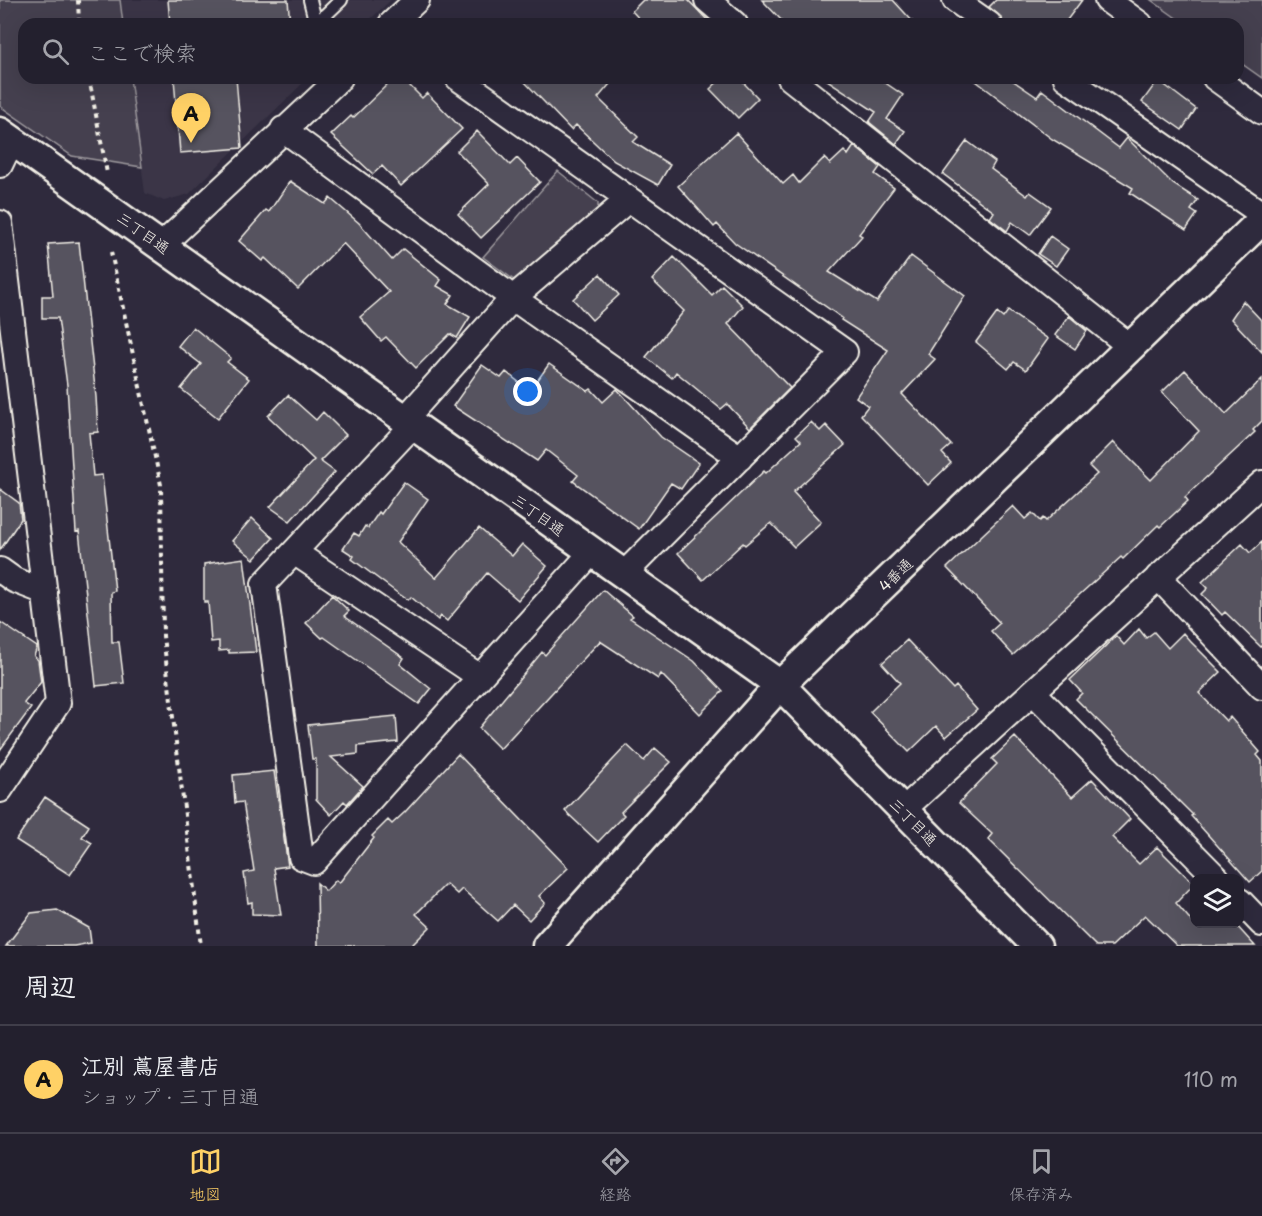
<!DOCTYPE html>
<html lang="ja">
<meta charset="utf-8">
<style>
body{margin:0;font-family:"Playpen Sans","Klee One",sans-serif;background:#2f2d3a;color:#f1f3f6}
.controls{position:absolute;right:18px;bottom:18px;display:grid;overflow:hidden;border-radius:12px;box-shadow:0 6px 24px #0002}
.controls button{width:54px;height:54px;display:grid;place-items:center;padding:0;border:0;border-bottom:2px solid #403e4a;background:#23202e;color:#f1f3f6;font:30px sans-serif}
.you{position:absolute;left:528px;top:392px;width:21px;height:21px;margin:-15px;border:4px solid #fff;border-radius:50%;background:#1a73e8;box-shadow:0 0 0 9px #1a73e833}
.badge{display:grid;place-items:center;width:39px;height:39px;border-radius:50%;background:#ffd166;color:#111;font-size:20px;font-weight:700}
.pin{position:absolute;translate:-50% -50px;filter:drop-shadow(0 2px 3px #0008)}
.pin::after{content:'';position:absolute;top:32px;width:21px;height:18px;background:inherit;clip-path:polygon(0 0,100% 0,50% 100%)}
.list{margin:0;padding:0;list-style:none}
h2{display:flex;justify-content:space-between;align-items:center;height:78px;margin:0;padding:0 24px;font-size:26px}
h2 small{font-size:20px;font-weight:400;color:#a3a3aa}
.list li{display:grid;grid-template-columns:39px 1fr auto;gap:18px;align-items:center;box-sizing:border-box;height:108px;padding:0 24px;border-top:2px solid #403e4a}
.list b{display:block;font-size:22px;white-space:nowrap}
.list p{margin:0;font-size:20px;white-space:nowrap;color:#a3a3aa}
.list em{font-size:20px;font-style:normal;color:#a3a3aa}
.icon{flex:none;width:33px;height:33px;fill:none;stroke:currentColor;stroke-width:2;stroke-linecap:round;stroke-linejoin:round}
.map{position:relative;flex:none;width:1262px;height:946px;overflow:hidden}
.search{position:absolute;background:#23202e;box-shadow:0 6px 24px #0002;left:18px;right:18px;top:18px;height:66px;display:flex;align-items:center;gap:15px;box-sizing:border-box;padding:0 21px;border-radius:18px;color:#a3a3aa;font-size:22px}
.sheet{height:186px;background:#23202e}
nav{display:flex;justify-content:space-around;align-items:center;box-sizing:border-box;height:84px;border-top:2px solid #403e4a;background:#23202e;font-size:16px;color:#a3a3aa}
nav a{display:grid;justify-items:center;gap:3px}
nav .on{color:#ffd166}
.map>svg:first-child{display:block}
.built{fill:#3b3647}
.green{fill:#454050;stroke:#9c989c;stroke-width:1.5}
.building{fill:#56525f;stroke:#f4f1e8;stroke-width:1.5}
.lines{fill:none;stroke-linecap:round;stroke-linejoin:round}
.service-casing{stroke:#f4f1e8;stroke-width:16}
.minor-casing{stroke:#f4f1e8;stroke-width:28}
.tertiary-casing{stroke:#f4f1e8;stroke-width:33}
.path{stroke:#f4f1e8;stroke-width:4;stroke-dasharray:4.5 4.5;stroke-linecap:butt}
.service{stroke:#2f2a3d;stroke-width:12}
.minor{stroke:#2f2a3d;stroke-width:24}
.tertiary{stroke:#2f2a3d;stroke-width:28}
.labels{text-anchor:middle;dominant-baseline:central;stroke-width:5;stroke-linejoin:round;paint-order:stroke}
.street-label{font-size:15px;fill:#f4f1e8;stroke:#2f2a3d}
</style>
<div class="map">
<svg width="1262" height="946" viewBox="0 0 1262 946">
<rect width="100%" height="100%" fill="#2f2a3d"/>
<filter id="ink" filterUnits="userSpaceOnUse"><feTurbulence type="fractalNoise" baseFrequency=".0167" numOctaves="2"/><feDisplacementMap in="SourceGraphic" scale="12" xChannelSelector="R" yChannelSelector="G"/><feConvolveMatrix kernelMatrix="1 2 1 2 8 2 1 2 1" color-interpolation-filters="sRGB"/></filter>
<g filter="url(#ink)">
<!-- built -->
<path class="built" d="M 120,0 L 391,0 L 365,24 L 123,24 Z
M 130,78 L 308,78 L 189,194 L 164,201 L 145,193 Z"/>
<!-- green -->
<path class="green" d="M 0,0 L 120,0 L 123,24 L 24,24 L 24,78 L 130,78 L 142,167 L 72,156 L 0,106 Z
M 1151,0 L 1262,0 L 1262,78 L 1238,61 L 1238,24 L 1185,24 Z
M 558,171 L 598,203 L 598,212 L 518,283 L 483,257 Z"/>
<!-- building -->
<path class="building" d="M 168,0 L 288,0 L 290,24 L 170,24 Z
M 643,0 L 688,0 L 711,24 L 644,24 L 632,11 Z
M 762,0 L 893,0 L 915,24 L 785,24 Z
M 996,0 L 1082,0 L 1064,24 L 1003,24 L 1002,18 L 989,7 Z
M 174,78 L 236,78 L 242,148 L 180,153 Z
M 394,78 L 402,78 L 422,98 L 427,93 L 462,129 L 401,186 L 382,166 L 373,174 L 331,135 L 351,116 L 353,118 Z
M 521,78 L 615,78 L 598,98 L 638,137 L 633,142 L 670,165 L 658,185 L 614,161 L 576,125 L 571,130 Z
M 722,78 L 739,78 L 758,98 L 738,118 L 710,89 Z
M 824,78 L 878,78 L 903,95 L 887,119 L 905,131 L 896,144 L 869,122 L 876,112 Z
M 972,78 L 1009,78 L 1037,97 L 1042,90 L 1119,148 L 1127,138 L 1173,184 L 1198,200 L 1191,210 L 1197,214 L 1186,230 L 1130,193 L 1133,188 L 1052,139 Z
M 1158,80 L 1196,109 L 1182,130 L 1142,102 Z
M 477,131 L 510,165 L 517,158 L 540,182 L 481,238 L 458,214 L 489,184 L 457,151 Z
M 736,133 L 783,184 L 793,175 L 799,183 L 824,158 L 830,164 L 844,151 L 848,155 L 854,146 L 880,167 L 875,174 L 894,188 L 859,234 L 862,236 L 829,272 L 877,302 L 911,256 L 965,296 L 928,354 L 935,359 L 902,394 L 951,445 L 942,453 L 951,463 L 928,485 L 861,415 L 868,406 L 856,397 L 888,350 L 841,320 L 842,318 L 735,243 L 717,224 L 714,227 L 678,186 Z
M 967,141 L 995,162 L 991,169 L 1027,196 L 1030,192 L 1051,207 L 1030,235 L 1012,222 L 1007,231 L 990,218 L 994,212 L 943,174 Z
M 290,181 L 325,204 L 330,198 L 359,223 L 392,260 L 403,249 L 441,280 L 437,286 L 453,295 L 447,304 L 470,317 L 457,338 L 450,334 L 416,368 L 386,337 L 381,341 L 360,317 L 389,292 L 343,243 L 298,289 L 265,258 L 262,261 L 239,241 L 266,210 L 269,212 Z
M 1050,236 L 1068,249 L 1056,266 L 1038,254 Z
M 79,242 L 96,397 L 98,432 L 89,433 L 93,476 L 102,475 L 115,591 L 111,592 L 112,642 L 119,642 L 124,683 L 96,686 L 79,531 L 76,532 L 67,385 L 58,318 L 42,318 L 42,296 L 53,296 L 48,244 Z
M 674,257 L 712,295 L 722,285 L 743,306 L 728,324 L 790,388 L 750,428 L 727,404 L 721,409 L 676,372 L 672,378 L 646,357 L 684,311 L 652,280 Z
M 600,274 L 619,295 L 592,320 L 573,299 Z
M 1243,301 L 1262,321 L 1262,352 L 1231,319 Z
M 1008,311 L 1048,339 L 1026,370 L 1014,362 L 1008,369 L 976,342 L 997,313 L 1003,318 Z
M 1069,316 L 1087,331 L 1075,349 L 1055,335 Z
M 193,327 L 231,358 L 227,362 L 249,379 L 218,418 L 181,389 L 201,364 L 178,346 Z
M 549,364 L 588,391 L 591,389 L 603,402 L 617,389 L 661,437 L 699,463 L 681,489 L 671,483 L 639,529 L 573,481 L 578,475 L 546,450 L 537,461 L 453,406 L 482,365 L 501,378 L 506,372 L 530,391 Z
M 1185,370 L 1226,414 L 1262,379 L 1262,421 L 1253,430 L 1255,432 L 1185,497 L 1188,501 L 1160,527 L 1158,525 L 1123,559 L 1121,557 L 1013,655 L 991,631 L 1000,623 L 947,568 L 1013,506 L 1025,519 L 1032,513 L 1040,521 L 1043,518 L 1046,521 L 1097,474 L 1089,466 L 1113,442 L 1151,480 L 1199,431 L 1162,392 Z
M 288,395 L 316,420 L 323,412 L 346,435 L 320,461 L 335,472 L 290,521 L 270,507 L 314,460 L 268,416 Z
M 811,422 L 820,431 L 826,425 L 845,445 L 793,492 L 821,522 L 794,547 L 771,523 L 745,545 L 743,543 L 703,580 L 678,553 L 764,471 L 766,473 L 801,441 L 796,436 Z
M 404,482 L 428,499 L 398,542 L 436,578 L 479,528 L 512,556 L 522,544 L 547,566 L 518,600 L 487,573 L 447,621 L 441,616 L 438,620 L 411,597 L 408,600 L 396,592 L 352,559 L 354,556 L 343,549 L 354,533 L 359,536 L 365,526 L 368,528 L 379,512 L 381,514 Z
M 0,489 L 19,503 L 21,519 L 0,550 Z
M 252,518 L 273,538 L 254,559 L 232,541 Z
M 1262,542 L 1262,648 L 1225,612 L 1222,615 L 1202,594 L 1208,588 L 1202,582 L 1242,544 L 1250,553 Z
M 244,558 L 256,652 L 229,653 L 229,650 L 219,651 L 219,641 L 211,642 L 208,602 L 204,602 L 204,564 Z
M 603,590 L 633,616 L 630,618 L 694,661 L 723,691 L 700,714 L 661,674 L 658,679 L 600,641 L 500,749 L 479,728 L 542,652 L 545,655 Z
M 332,595 L 349,611 L 344,616 L 404,658 L 400,664 L 431,689 L 419,704 L 324,637 L 322,638 L 306,623 Z
M 0,622 L 37,647 L 34,656 L 38,660 L 41,682 L 24,703 L 31,708 L 0,750 Z
M 1139,629 L 1146,638 L 1154,632 L 1168,648 L 1183,633 L 1190,641 L 1221,672 L 1199,693 L 1226,721 L 1230,717 L 1260,752 L 1257,755 L 1262,761 L 1262,871 L 1250,882 L 1191,816 L 1193,815 L 1076,699 L 1082,693 L 1070,680 L 1116,636 L 1124,645 Z
M 907,640 L 953,689 L 956,686 L 977,710 L 946,737 L 936,726 L 909,752 L 870,712 L 900,683 L 882,663 Z
M 396,716 L 398,742 L 358,746 L 358,754 L 331,757 L 363,786 L 347,804 L 344,801 L 331,815 L 316,799 L 316,759 L 312,759 L 308,725 Z
M 1015,737 L 1072,797 L 1092,779 L 1130,819 L 1112,837 L 1139,864 L 1157,847 L 1194,884 L 1176,903 L 1194,924 L 1235,924 L 1255,946 L 1177,946 L 1145,915 L 1112,946 L 1096,946 L 988,839 L 992,834 L 959,803 L 997,764 L 992,759 Z
M 627,745 L 644,761 L 655,748 L 671,762 L 621,812 L 624,815 L 598,842 L 565,811 Z
M 458,754 L 568,868 L 539,896 L 545,903 L 529,920 L 513,905 L 498,921 L 462,889 L 457,894 L 446,884 L 416,914 L 430,927 L 411,946 L 318,946 L 317,883 L 326,891 L 336,880 L 339,883 L 374,838 L 372,836 L 388,820 L 392,824 L 405,812 Z
M 274,771 L 288,866 L 274,868 L 281,915 L 252,914 L 252,902 L 248,903 L 244,873 L 254,871 L 243,802 L 235,803 L 233,775 Z
M 45,797 L 89,826 L 82,837 L 92,843 L 70,875 L 16,840 Z
M 57,910 L 89,928 L 91,943 L 74,946 L 6,946 L 31,913 Z"/>
<g class="lines">
<defs>
<path id="service" d="M 310,0 L 316,24
M 316,24 L 341,0"/>
<path id="minor" d="M 707,0 L 735,24
M 955,0 L 989,24
M 1107,0 L 1140,24
M 391,24 L 417,0
M 458,78 L 845,352 L 624,574
M 790,78 L 1131,347
M 1066,78 L 1262,214
M 1215,78 L 1262,112
M 283,129 L 513,298 L 740,458
M 0,165 L 12,140
M 0,223 L 58,703 L 0,790
M 162,245 L 340,78
M 405,419 L 513,298 L 629,199
M 413,425 L 264,584 L 301,857 L 314,862 L 592,552
M 294,552 L 480,677
M 0,570 L 14,580 L 45,592
M 1158,577 L 1262,687
M 1033,692 L 1217,878
M 903,810 L 1262,483
M 1240,901 L 1262,924"/>
<path id="tertiary" d="M 0,132 L 780,685 L 1037,946
M 547,946 L 780,685 L 1262,220"/>
</defs>
<!-- service casing -->
<use href="#service" class="service-casing"/>
<!-- minor casing -->
<use href="#minor" class="minor-casing"/>
<!-- tertiary casing -->
<use href="#tertiary" class="tertiary-casing"/>
<!-- path -->
<path class="path" d="M 78,0 L 79,24
M 89,78 L 107,173
M 111,252 L 161,485 L 163,636 L 201,946"/>
<!-- service -->
<use href="#service" class="service"/>
<!-- minor -->
<use href="#minor" class="minor"/>
<!-- tertiary -->
<use href="#tertiary" class="tertiary"/>
</g>
</g>
<g class="labels">
<!-- street labels -->
<g class="street-label">
<text transform="translate(144 232) rotate(35)">三丁目通</text>
<text transform="translate(539 514) rotate(35)">三丁目通</text>
<text transform="translate(895 574) rotate(-44)">4番通</text>
<text transform="translate(914 821) rotate(45)">三丁目通</text>
</g>
</g>
</svg>
<div class="controls">
<button><svg class="icon" aria-label="layers" viewBox="0 0 24 24"><path d="M12 4l9 5-9 5-9-5zM3 14l9 5 9-5"/></svg></button>
</div>
<div class="you"></div>
<div class="pin badge" style="left:191px;top:143px">A</div>
<div class="search"><svg class="icon" aria-label="search" viewBox="0 0 24 24"><circle cx="10" cy="10" r="6"/><path d="M15 15l6 6"/></svg>ここで検索</div>
</div>
<section class="sheet">
<h2>周辺<small></small></h2>
<ul class="list">
<li><span class="badge">A</span><div><b>江別 蔦屋書店</b><p>ショップ · 三丁目通</p></div><em>110 m</em></li>
</ul>
</section>
<nav>
<a class="on"><svg class="icon" aria-label="map" viewBox="0 0 24 24"><path d="M3 6l6-2 6 2 6-2v14l-6 2-6-2-6 2zM9 4v14M15 6v14"/></svg>地図</a>
<a><svg class="icon" aria-label="directions" viewBox="0 0 24 24"><path d="M12 3l9 9-9 9-9-9zM9 14v-3h6M13 9l2 2-2 2"/></svg>経路</a>
<a><svg class="icon" aria-label="saved" viewBox="0 0 24 24"><path d="M7 4h10v16l-5-4-5 4z"/></svg>保存済み</a>
</nav>
